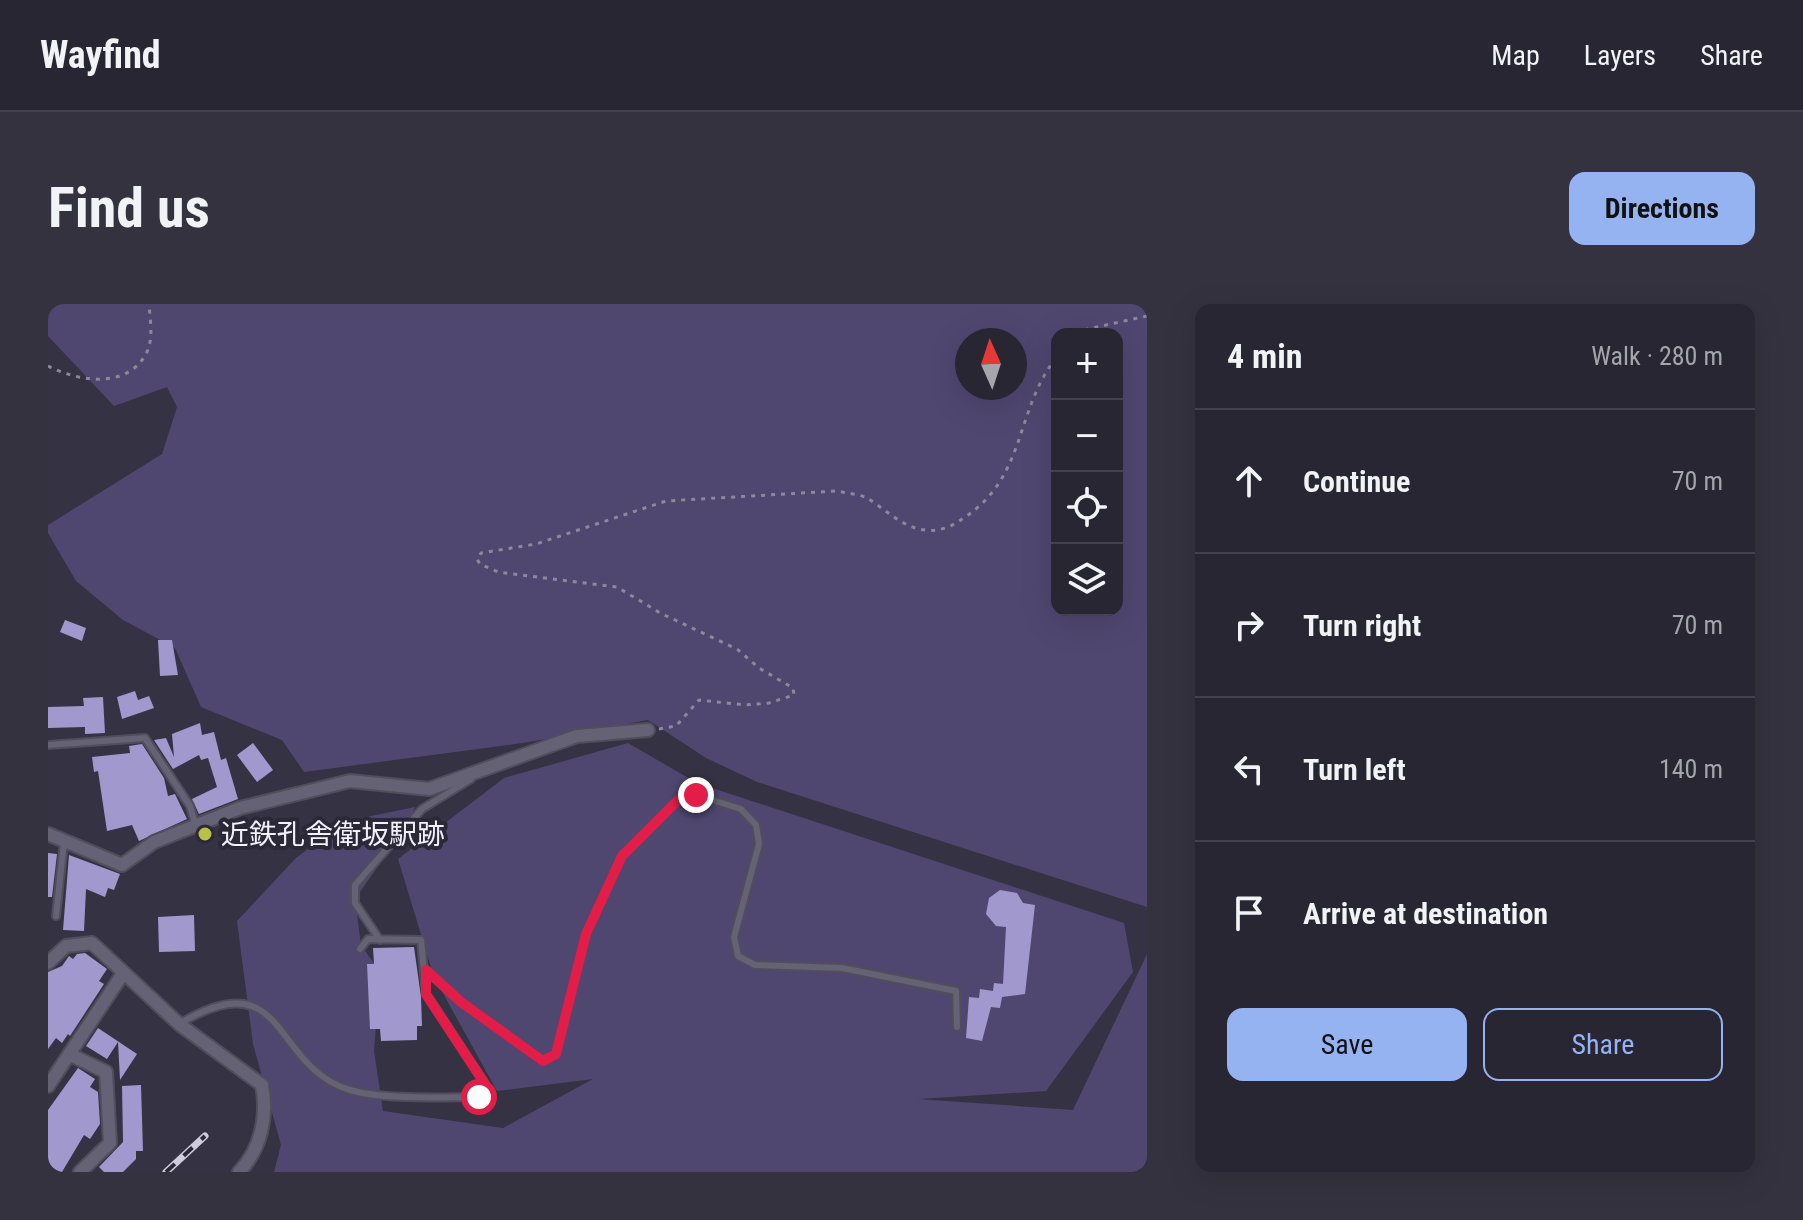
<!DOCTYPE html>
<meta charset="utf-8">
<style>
body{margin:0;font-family:"Roboto Condensed","Noto Sans JP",sans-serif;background:#34323e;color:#f1f3f6}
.controls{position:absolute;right:24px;top:24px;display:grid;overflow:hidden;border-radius:16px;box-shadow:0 8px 32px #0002}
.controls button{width:72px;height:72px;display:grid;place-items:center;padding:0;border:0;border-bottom:2px solid #44434d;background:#282632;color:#f1f3f6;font:40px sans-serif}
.compass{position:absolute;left:907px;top:24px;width:72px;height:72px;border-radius:50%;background:#282632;box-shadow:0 8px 32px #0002;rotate:357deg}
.stop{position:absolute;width:24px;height:24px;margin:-18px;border:6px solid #e11d48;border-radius:50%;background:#fff}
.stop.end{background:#e11d48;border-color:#fff;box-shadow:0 2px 8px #0008}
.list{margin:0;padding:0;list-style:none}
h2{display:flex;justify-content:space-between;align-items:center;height:104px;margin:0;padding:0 32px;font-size:34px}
h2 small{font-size:26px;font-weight:400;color:#a5a5ac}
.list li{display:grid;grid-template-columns:52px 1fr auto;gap:24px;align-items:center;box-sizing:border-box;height:144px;padding:0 32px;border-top:2px solid #44434d}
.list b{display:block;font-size:30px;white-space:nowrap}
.list em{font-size:26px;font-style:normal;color:#a5a5ac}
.actions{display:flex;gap:16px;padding:24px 32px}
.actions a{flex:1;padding:18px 0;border:2px solid #95b2f1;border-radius:16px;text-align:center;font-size:28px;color:#95b2f1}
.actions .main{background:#95b2f1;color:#111}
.icon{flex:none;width:44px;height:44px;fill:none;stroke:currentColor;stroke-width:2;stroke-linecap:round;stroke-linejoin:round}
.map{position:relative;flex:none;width:1099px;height:868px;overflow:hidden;border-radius:16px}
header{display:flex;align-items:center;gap:48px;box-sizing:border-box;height:112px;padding:0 40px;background:#282632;border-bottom:2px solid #44434d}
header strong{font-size:38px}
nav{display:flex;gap:44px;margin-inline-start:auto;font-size:28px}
.intro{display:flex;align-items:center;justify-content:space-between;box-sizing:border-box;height:192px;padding:0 48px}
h1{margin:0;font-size:56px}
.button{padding:20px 36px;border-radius:16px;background:#95b2f1;color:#111;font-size:28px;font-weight:700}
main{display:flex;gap:48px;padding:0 48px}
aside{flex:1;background:#282632;border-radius:16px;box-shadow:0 8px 32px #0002}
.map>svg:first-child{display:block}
.green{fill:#4f4770;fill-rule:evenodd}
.building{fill:#a198cd}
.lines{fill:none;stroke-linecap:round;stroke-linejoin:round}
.lane-casing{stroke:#504e5b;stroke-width:10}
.street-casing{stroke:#504e5b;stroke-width:16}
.path{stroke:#8c8a98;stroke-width:3;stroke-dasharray:4 6;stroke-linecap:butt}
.lane{stroke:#646274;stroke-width:6}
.street{stroke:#646274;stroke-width:12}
.rail-casing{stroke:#cfcdd9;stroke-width:7}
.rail{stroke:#2b2838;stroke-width:4;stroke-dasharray:12;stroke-linecap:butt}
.route{stroke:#e11d48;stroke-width:10}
.poi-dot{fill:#bac045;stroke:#2b2838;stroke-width:3}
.labels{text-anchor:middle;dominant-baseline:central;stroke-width:8;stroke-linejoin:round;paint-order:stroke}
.poi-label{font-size:28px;fill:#f2f1fb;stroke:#2b2838;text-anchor:start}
</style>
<header>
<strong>Wayfind</strong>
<nav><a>Map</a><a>Layers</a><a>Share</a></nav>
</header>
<div class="intro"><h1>Find us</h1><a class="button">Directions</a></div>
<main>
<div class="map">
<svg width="1099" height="868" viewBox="0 0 1099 868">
<rect width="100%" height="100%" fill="#353243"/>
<!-- green -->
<path class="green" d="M 0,0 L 1099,0 L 1099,603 L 709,478 L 658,454 L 600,416 L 475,439 L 256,468 L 234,436 L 153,403 L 127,344 L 75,316 L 28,277 L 0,229 L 0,221 L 114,150 L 129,103 L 119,83 L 66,102 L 0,32 ZM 1009,30 L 1069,30 L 1069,306 L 1009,306 ZM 919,36 L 967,36 L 967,84 L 919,84 Z
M 580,439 L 649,479 L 1076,619 L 1085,668 L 998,787 L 870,795 L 1025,806 L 1099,650 L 1099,868 L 226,868 L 233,841 L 205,740 L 189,617 L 247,555 L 294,518 L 367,503 L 361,518 L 307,595 L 313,641 L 332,668 L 326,747 L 335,807 L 455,824 L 545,775 L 449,787 L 386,673 L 350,555 L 456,474 Z"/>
<!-- building -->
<path class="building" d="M 17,316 L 38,324 L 34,337 L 12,328 Z
M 110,336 L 124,336 L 130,371 L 112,372 Z
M 87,387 L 90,396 L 101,392 L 106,404 L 74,415 L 69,393 Z
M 55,393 L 57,429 L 37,430 L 37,423 L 0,424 L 0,403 L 36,402 L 35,394 Z
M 152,419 L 154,431 L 166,428 L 173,456 L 178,454 L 190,495 L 151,510 L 144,495 L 169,483 L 160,454 L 153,456 L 151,451 L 125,465 L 106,436 L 118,434 L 126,453 L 124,430 Z
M 205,439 L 225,466 L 209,478 L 189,451 Z
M 94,440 L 116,474 L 120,492 L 127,490 L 139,515 L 91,537 L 84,521 L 59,527 L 50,467 L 46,468 L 44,453 L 82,449 L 81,442 Z
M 0,549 L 9,550 L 4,593 L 0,593 Z
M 21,551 L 72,570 L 66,586 L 60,584 L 57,593 L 38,585 L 36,627 L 15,626 Z
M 952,586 L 969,589 L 975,599 L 987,601 L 977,690 L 954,693 L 952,704 L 943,703 L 934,737 L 918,734 L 921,693 L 931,694 L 932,685 L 945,687 L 946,679 L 955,680 L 958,623 L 948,622 L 938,610 L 941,594 Z
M 146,611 L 147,647 L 111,648 L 110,613 Z
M 366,643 L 373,693 L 374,722 L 369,722 L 369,736 L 333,737 L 332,725 L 322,725 L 319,660 L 326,660 L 325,644 Z
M 37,649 L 59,665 L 51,677 L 56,680 L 22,732 L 20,730 L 14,739 L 8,734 L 0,745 L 0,668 L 14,662 L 21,652 L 25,655 L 29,650 Z
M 50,724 L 89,750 L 72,776 L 70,738 L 59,755 L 38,742 Z
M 30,764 L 47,775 L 42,783 L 50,788 L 52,820 L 42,835 L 36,831 L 14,868 L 0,868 L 0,806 Z
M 93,781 L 95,847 L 88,847 L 88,855 L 75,868 L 56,868 L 51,863 L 75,838 L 74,782 Z"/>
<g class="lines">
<defs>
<path id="lane" d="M 0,441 L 97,434 L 142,502 L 147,519
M 8,612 L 16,538
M 332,636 L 307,599 L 307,581 L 374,505 L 423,475
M 378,666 L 413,698 L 495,757 L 508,750 L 538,630 L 574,552 L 630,496 L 648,491 L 693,505 L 708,521 L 711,540 L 686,633 L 690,652 L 707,661 L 794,664 L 908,687 L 909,723
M 131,720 C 240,655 223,763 302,786 C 335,796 395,793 431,793 L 437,780 L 378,690 L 373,636 L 320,635 L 312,645"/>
<path id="street" d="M 0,530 L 74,561 L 106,538 L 192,504 L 302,477 L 381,485 L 529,432 L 600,426
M 0,659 L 18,642 L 44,639 L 131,720 L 214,781 C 220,813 213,845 191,868
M 23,751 L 58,768 L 62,839 L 32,868
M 0,782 L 74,671"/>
</defs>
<!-- lane casing -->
<use href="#lane" class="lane-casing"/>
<!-- street casing -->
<use href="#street" class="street-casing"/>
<!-- path -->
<path class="path" d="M 1017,30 L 1099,12
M 0,62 C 29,77 78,86 98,50 C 106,35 102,16 101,0
M 611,425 L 628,422 L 651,396 L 697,401 L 721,399 L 746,391 L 745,384 L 711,364 L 689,345 L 614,310 L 569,283 L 450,268 L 432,260 L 429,255 L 433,249 L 488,240 L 618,197 L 789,187 C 799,189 810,190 819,194 C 837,205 855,224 877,226 C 892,228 905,222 917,213 C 979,172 967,104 1009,53"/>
<!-- lane -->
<use href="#lane" class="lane"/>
<!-- street -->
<use href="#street" class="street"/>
<defs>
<path id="rail" d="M 118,868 L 157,832"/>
</defs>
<!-- rail casing -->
<use href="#rail" class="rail-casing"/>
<!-- rail -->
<use href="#rail" class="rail"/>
</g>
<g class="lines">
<!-- route -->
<path class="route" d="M 431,793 L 437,780 L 378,690 L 378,666 L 413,698 L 495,757 L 508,750 L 538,630 L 574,552 L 630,496 L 648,491"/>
</g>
<!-- markers -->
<circle class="poi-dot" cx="157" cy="530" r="8"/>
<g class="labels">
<!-- poi labels -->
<g class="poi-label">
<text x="173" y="530">近鉄孔舎衛坂駅跡</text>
</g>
</g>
</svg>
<div class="controls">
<button>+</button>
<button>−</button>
<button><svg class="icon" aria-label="locate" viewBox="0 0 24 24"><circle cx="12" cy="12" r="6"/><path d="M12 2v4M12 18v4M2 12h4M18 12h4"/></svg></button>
<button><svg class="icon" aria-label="layers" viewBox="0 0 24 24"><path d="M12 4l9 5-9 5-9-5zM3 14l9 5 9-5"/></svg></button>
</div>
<svg class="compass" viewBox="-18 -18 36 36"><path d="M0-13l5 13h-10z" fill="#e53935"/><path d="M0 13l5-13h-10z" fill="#a5a5ac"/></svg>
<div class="stop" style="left:431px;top:793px"></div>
<div class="stop end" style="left:648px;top:491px"></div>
</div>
<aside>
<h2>4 min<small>Walk · 280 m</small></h2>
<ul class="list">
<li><svg class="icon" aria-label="ahead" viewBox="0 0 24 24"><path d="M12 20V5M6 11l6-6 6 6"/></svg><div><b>Continue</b></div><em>70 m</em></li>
<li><svg class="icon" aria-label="right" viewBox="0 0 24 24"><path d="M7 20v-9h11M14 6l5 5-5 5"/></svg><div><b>Turn right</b></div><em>70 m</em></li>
<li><svg class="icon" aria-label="left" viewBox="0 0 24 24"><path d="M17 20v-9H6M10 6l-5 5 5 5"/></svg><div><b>Turn left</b></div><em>140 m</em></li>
<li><svg class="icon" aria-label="arrive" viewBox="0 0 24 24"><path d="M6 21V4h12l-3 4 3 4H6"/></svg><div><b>Arrive at destination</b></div></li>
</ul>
<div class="actions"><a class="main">Save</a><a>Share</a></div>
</aside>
</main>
